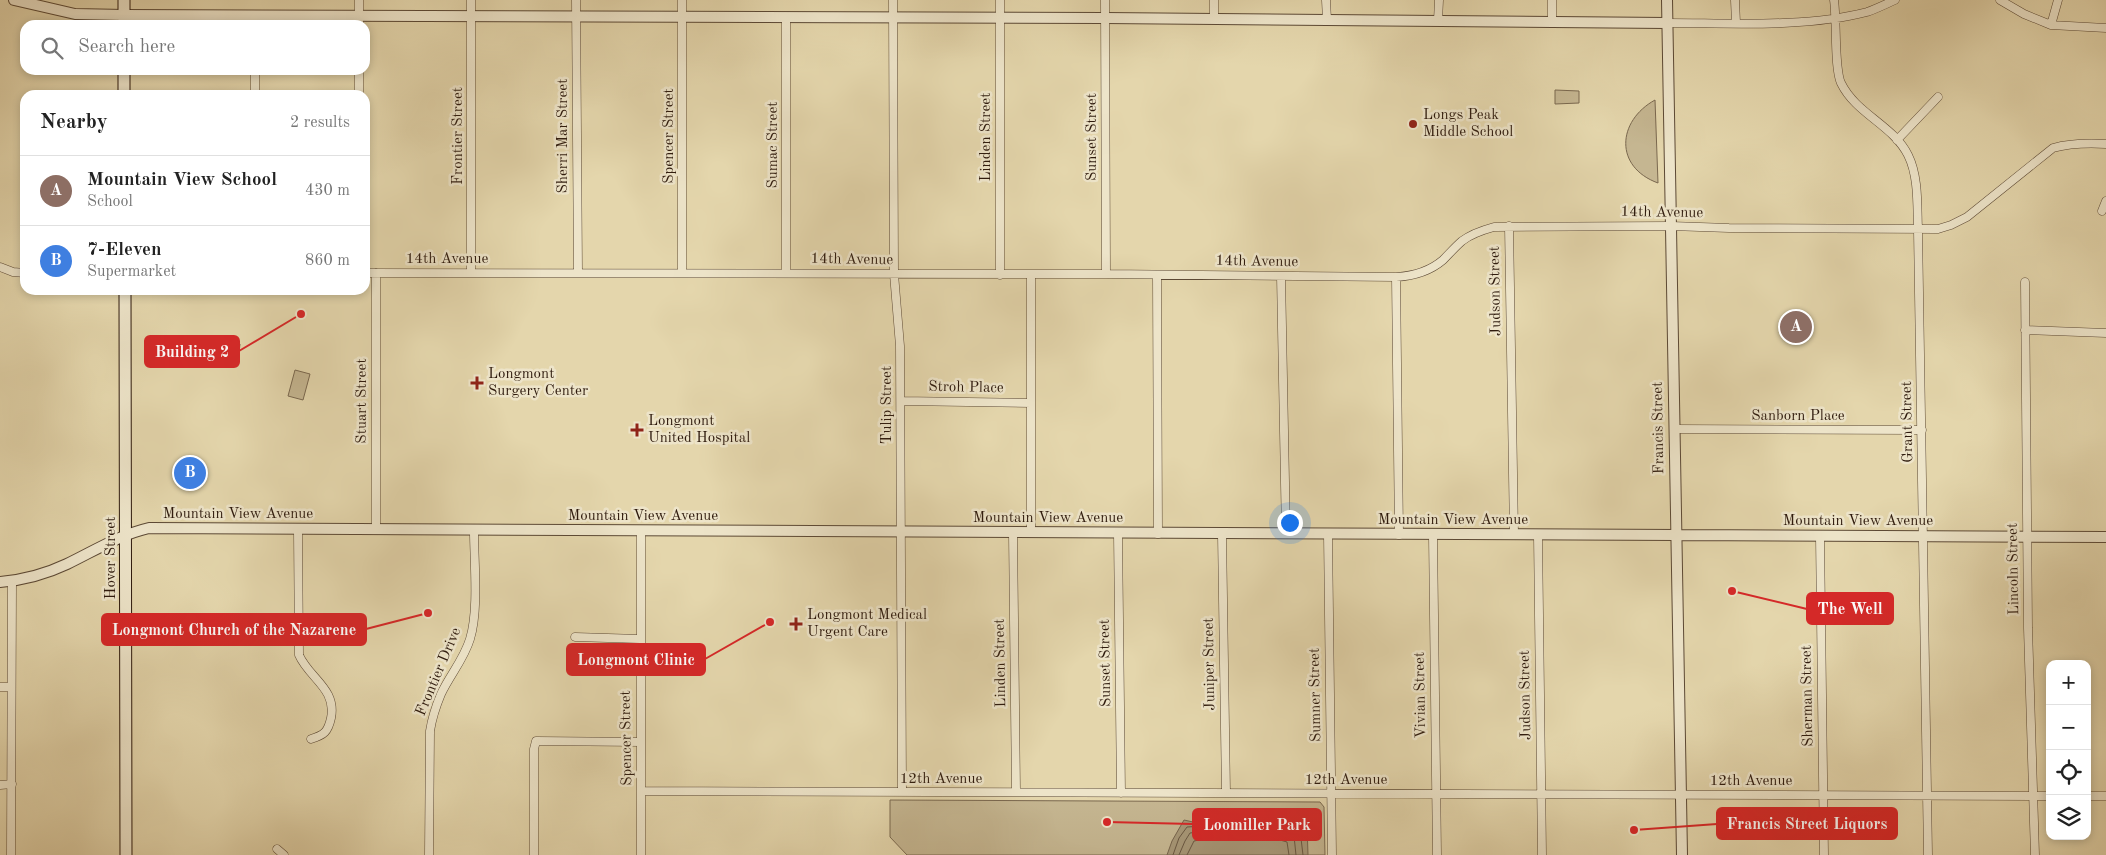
<!DOCTYPE html>
<meta charset="utf-8">
<style>
body{margin:0;font-family:"Old Standard TT",serif;background:#f2f2f2;color:#222}
.controls{position:absolute;right:15px;bottom:15px;display:grid;overflow:hidden;border-radius:10px;box-shadow:0 2px 8px #0003}
.controls button{width:45px;height:45px;display:grid;place-items:center;padding:0;border:0;border-bottom:1px solid #e0e0e0;background:#fff;color:#222;font:25px sans-serif}
.you{position:absolute;left:1289px;top:522px;width:18px;height:18px;margin:-12px;border:4px solid #fff;border-radius:50%;background:#1a73e8;box-shadow:0 0 0 8px #1a73e833}
.badge{display:grid;place-items:center;width:32px;height:32px;border-radius:50%;background:#2563eb;color:#fff;font-size:16px;font-weight:700}
.pin{position:absolute;translate:-50% -50%;border:2px solid #fff;box-shadow:0 1px 5px #0006}
.list{margin:0;padding:0;list-style:none}
h2{display:flex;justify-content:space-between;align-items:center;height:65px;margin:0;padding:0 20px;font-size:21px}
h2 small{font-size:16px;font-weight:400;color:#767676}
.list li{display:grid;grid-template-columns:32px 1fr auto;gap:15px;align-items:center;box-sizing:border-box;height:70px;padding:0 20px;border-top:1px solid #e0e0e0}
.list b{display:block;font-size:19px;white-space:nowrap}
.list p{margin:0;font-size:16px;white-space:nowrap;color:#767676}
.list em{font-size:16px;font-style:normal;color:#767676}
.icon{flex:none;width:28px;height:28px;fill:none;stroke:currentColor;stroke-width:2;stroke-linecap:round;stroke-linejoin:round}
.map{position:relative;flex:none;width:2106px;height:855px;overflow:hidden}
.search{position:absolute;background:#fff;box-shadow:0 2px 8px #0003;left:20px;top:20px;width:350px;height:55px;display:flex;align-items:center;gap:12px;box-sizing:border-box;padding:0 18px;border-radius:15px;color:#767676;font-size:19px}
.panel{position:absolute;background:#fff;box-shadow:0 2px 8px #0003;left:20px;top:90px;width:350px;height:205px;border-radius:15px}
.map>svg:first-child{display:block}
.green{fill:#c5b691;stroke:#7a684f}
.water{fill:#a69676;stroke:#76644c}
.lines{fill:none;stroke-linecap:round;stroke-linejoin:round}
.shore{stroke:#6a5842;stroke-width:1}
.minor-casing{stroke:#5c4935;stroke-width:9}
.tertiary-casing{stroke:#5c4935;stroke-width:12}
.secondary-casing{stroke:#2e1a0d;stroke-width:13}
.minor{stroke:#ede4c9;stroke-width:8}
.tertiary{stroke:#ede4c9;stroke-width:10}
.secondary{stroke:#ede4c9;stroke-width:11}
.poi-dot{fill:#8f2418;stroke:#ede4c9;stroke-width:2}
.labels{text-anchor:middle;dominant-baseline:central;stroke-width:5;stroke-linejoin:round;paint-order:stroke}
.poi-label{font-size:15px;fill:#2e1a0d;stroke:#ede4c9;text-anchor:start}
.street-label{font-size:15px;fill:#2e1a0d;stroke:#ede4c9}
.leader{fill:none;stroke:#d62828;stroke-width:2}
.callout-dot{fill:#d62828;stroke:#ede4c9;stroke-width:2}
.callout{fill:#d62828;stroke:#d62828;stroke-width:2}
.callout-label{font-size:16px;text-anchor:middle;font-weight:bold;fill:#fff}
</style>
<div class="map">
<svg width="2106" height="855" viewBox="0 0 2106 855">
<rect width="100%" height="100%" fill="#e4d6ac"/>
<filter id="stains"><feTurbulence type="fractalNoise" baseFrequency=".004" numOctaves="4"/><feColorMatrix values="0 0 0 0 .2 0 0 0 0 .09 0 0 0 0 .02 0 0 0 .5 -.17"/></filter>
<radialGradient id="worn" r=".72"><stop offset=".6" stop-color="#630" stop-opacity="0"/><stop offset="1" stop-color="#630" stop-opacity=".3"/></radialGradient>
<!-- green -->
<path class="green" d="M 1555,90 L 1579,91 L 1579,103 L 1555,104 Z
M 1655,100 L 1658,183 C 1614,167 1617,121 1655,100 Z
M 295,370 L 310,374 L 303,400 L 288,396 Z
M 890,800 L 1320,802 L 1324,807 L 1325,855 L 907,855 L 890,837 Z"/>
<!-- water -->
<path class="water" d="M 229,344 L 240,344 L 238,362 L 229,362 Z
M 1258,818 L 1283,821 L 1294,825 L 1307,824 L 1308,855 L 1167,855 L 1172,841 L 1184,820 L 1193,822 L 1212,819 Z"/>
<g class="lines">
<!-- shore -->
<path class="shore" d="M 1173,855 L 1179,838 L 1187,827 C 1210,826 1234,821 1258,823 C 1273,823 1286,829 1300,830 L 1303,855
M 1179,855 L 1185,841 L 1190,833 L 1213,830 L 1257,829 L 1279,831 L 1294,836 L 1296,855
M 1187,855 L 1194,841 C 1224,835 1258,833 1287,842 L 1289,855"/>
<defs>
<path id="minor" d="M 359,0 L 359,25
M 471,0 L 471,273
M 576,0 L 578,273
M 682,0 L 682,273
M 893,0 L 894,274 L 900,346 L 902,792
M 1000,0 L 1000,275
M 1105,0 L 1106,274
M 1326,0 L 1327,20
M 1552,0 L 1552,22
M 1735,0 L 1736,23
M 1834,0 C 1837,20 1834,68 1841,83 C 1856,114 1893,125 1908,155 C 1919,177 1917,206 1918,230 L 1928,855
M 2000,0 L 2024,14 L 2051,25 L 2106,28
M 786,17 L 786,273
M 1214,19 L 1214,0
M 1438,21 L 1439,0
M 1667,23 C 1731,23 1805,28 1867,12 C 1876,9 1886,4 1895,0
M 2051,25 L 2058,0
M 255,70 L 255,95
M 359,70 L 359,95
M 1897,140 L 1938,97
M 2102,211 L 2106,201
M 1509,226 L 1514,535
M 0,267 L 13,272 L 25,273
M 365,273 L 1106,274 L 1396,277 C 1413,276 1429,272 1443,260 C 1449,254 1455,247 1462,241 C 1471,234 1483,230 1494,227 L 1671,226 L 1729,228 L 1938,229 L 1951,225 L 1967,217 L 2053,148 C 2071,143 2087,143 2106,144
M 376,273 L 376,530
M 1157,275 L 1158,534
M 1281,276 L 1286,534
M 1396,277 L 1399,535
M 2025,282 L 2028,628 L 2035,855
M 2025,330 L 2106,333
M 901,401 L 1031,403
M 1674,429 L 1922,430
M 298,530 L 299,655 C 309,678 337,689 331,718 C 328,732 324,735 311,739
M 641,531 L 641,855
M 1013,533 L 1016,792
M 1031,533 L 1031,274
M 1118,533 L 1121,793
M 1222,534 L 1226,793
M 1328,534 L 1332,855
M 1433,535 L 1437,855
M 1538,535 L 1542,855
M 1820,536 L 1824,855
M 575,637 L 640,639
M 0,687 L 11,687
M 0,785 L 12,784
M 641,791 L 2050,796
M 2087,796 L 2106,796
M 277,849 L 284,855
M 11,855 L 12,581
M 429,855 L 430,731 C 432,718 436,706 441,694 C 450,675 464,659 470,639 C 479,610 474,562 474,531
M 534,855 L 534,749 L 536,741 L 641,742"/>
<path id="tertiary" d="M 14,0 L 75,14 L 124,15 L 1105,18 L 1667,23
M 1667,0 L 1682,855
M 0,582 C 24,580 46,574 67,564 C 94,551 119,535 149,528 L 2106,537"/>
<path id="secondary" d="M 124,0 L 124,25
M 124,70 L 124,95
M 125,290 L 126,855"/>
</defs>
<!-- minor casing -->
<use href="#minor" class="minor-casing"/>
<!-- tertiary casing -->
<use href="#tertiary" class="tertiary-casing"/>
<!-- secondary casing -->
<use href="#secondary" class="secondary-casing"/>
<!-- minor -->
<use href="#minor" class="minor"/>
<!-- tertiary -->
<use href="#tertiary" class="tertiary"/>
<!-- secondary -->
<use href="#secondary" class="secondary"/>
</g>
<!-- markers -->
<g class="poi-dot">
<circle cx="1413" cy="124" r="5"/>
<path d="M474.5 375.5h5v5h5v5h-5v5h-5v-5h-5v-5h5z"/>
<path d="M634.5 422.5h5v5h5v5h-5v5h-5v-5h-5v-5h5z"/>
<path d="M793.5 616.5h5v5h5v5h-5v5h-5v-5h-5v-5h5z"/>
</g>
<g class="labels">
<!-- poi labels -->
<g class="poi-label">
<text x="1423" y="115">Longs Peak<tspan x="1423" dy="17">Middle School</tspan></text>
<text x="488" y="374">Longmont<tspan x="488" dy="17">Surgery Center</tspan></text>
<text x="648" y="421">Longmont<tspan x="648" dy="17">United Hospital</tspan></text>
<text x="807" y="615">Longmont Medical<tspan x="807" dy="17">Urgent Care</tspan></text>
</g>
<!-- street labels -->
<g class="street-label">
<text transform="translate(458 136) rotate(-90)">Frontier Street</text>
<text transform="translate(563 136) rotate(-90)">Sherri Mar Street</text>
<text transform="translate(669 136) rotate(-90)">Spencer Street</text>
<text transform="translate(986 137) rotate(-90)">Linden Street</text>
<text transform="translate(1092 137) rotate(-90)">Sunset Street</text>
<text transform="translate(773 145) rotate(-90)">Sumac Street</text>
<text transform="translate(1662 213) rotate(1)">14th Avenue</text>
<text x="447" y="259">14th Avenue</text>
<text transform="translate(852 260) rotate(1)">14th Avenue</text>
<text transform="translate(1257 262) rotate(1)">14th Avenue</text>
<text transform="translate(1496 291) rotate(-91)">Judson Street</text>
<text transform="translate(966 388) rotate(1)">Stroh Place</text>
<text transform="translate(362 401) rotate(-90)">Stuart Street</text>
<text transform="translate(887 405) rotate(-90)">Tulip Street</text>
<text x="1798" y="416">Sanborn Place</text>
<text transform="translate(1908 422) rotate(-91)">Grant Street</text>
<text transform="translate(1659 428) rotate(-91)">Francis Street</text>
<text x="238" y="514">Mountain View Avenue</text>
<text x="643" y="516">Mountain View Avenue</text>
<text x="1048" y="518">Mountain View Avenue</text>
<text x="1453" y="520">Mountain View Avenue</text>
<text x="1858" y="521">Mountain View Avenue</text>
<text transform="translate(111 558) rotate(-90)">Hover Street</text>
<text transform="translate(2014 569) rotate(-91)">Lincoln Street</text>
<text transform="translate(1001 663) rotate(-91)">Linden Street</text>
<text transform="translate(1106 663) rotate(-91)">Sunset Street</text>
<text transform="translate(1210 664) rotate(-91)">Juniper Street</text>
<text transform="translate(439 672) rotate(-67)">Frontier Drive</text>
<text transform="translate(1316 695) rotate(-91)">Sumner Street</text>
<text transform="translate(1421 695) rotate(-91)">Vivian Street</text>
<text transform="translate(1526 695) rotate(-91)">Judson Street</text>
<text transform="translate(1808 696) rotate(-91)">Sherman Street</text>
<text transform="translate(627 738) rotate(-91)">Spencer Street</text>
<text x="941" y="779">12th Avenue</text>
<text x="1346" y="780">12th Avenue</text>
<text x="1751" y="781">12th Avenue</text>
</g>
</g>
<!-- callouts -->
<path class="leader" d="M301 314L239 351M1732 591L1807 609M428 613L366 629M770 622L705 659M1634 830L1717 824M1107 822L1193 824"/>
<g class="callout-dot">
<circle cx="301" cy="314" r="5"/>
<circle cx="1732" cy="591" r="5"/>
<circle cx="428" cy="613" r="5"/>
<circle cx="770" cy="622" r="5"/>
<circle cx="1634" cy="830" r="5"/>
<circle cx="1107" cy="822" r="5"/>
</g>
<g class="callout">
<rect x="145" y="336" width="94" height="31" rx="5"/>
<rect x="1807" y="593" width="86" height="31" rx="5"/>
<rect x="102" y="614" width="264" height="31" rx="5"/>
<rect x="567" y="644" width="138" height="31" rx="5"/>
<rect x="1717" y="808" width="180" height="31" rx="5"/>
<rect x="1193" y="809" width="128" height="31" rx="5"/>
</g>
<g class="callout-label">
<text x="192" y="357">Building 2</text>
<text x="1850" y="614">The Well</text>
<text x="234" y="635">Longmont Church of the Nazarene</text>
<text x="636" y="665">Longmont Clinic</text>
<text x="1807" y="829">Francis Street Liquors</text>
<text x="1257" y="830">Loomiller Park</text>
</g>
<rect width="100%" height="100%" filter="url(#stains)"/>
<rect width="100%" height="100%" fill="url(#worn)"/>
</svg>
<div class="controls">
<button>+</button>
<button>−</button>
<button><svg class="icon" aria-label="locate" viewBox="0 0 24 24"><circle cx="12" cy="12" r="6"/><path d="M12 2v4M12 18v4M2 12h4M18 12h4"/></svg></button>
<button><svg class="icon" aria-label="layers" viewBox="0 0 24 24"><path d="M12 4l9 5-9 5-9-5zM3 14l9 5 9-5"/></svg></button>
</div>
<div class="you"></div>
<div class="pin badge" style="left:1796px;top:327px;background:#8d6e63">A</div>
<div class="pin badge" style="left:190px;top:473px;background:#3f7fe0">B</div>
<div class="search"><svg class="icon" aria-label="search" viewBox="0 0 24 24"><circle cx="10" cy="10" r="6"/><path d="M15 15l6 6"/></svg>Search here</div>
<section class="panel">
<h2>Nearby<small>2 results</small></h2>
<ul class="list">
<li><span class="badge" style="background:#8d6e63">A</span><div><b>Mountain View School</b><p>School</p></div><em>430 m</em></li>
<li><span class="badge" style="background:#3f7fe0">B</span><div><b>7-Eleven</b><p>Supermarket</p></div><em>860 m</em></li>
</ul>
</section>
</div>
